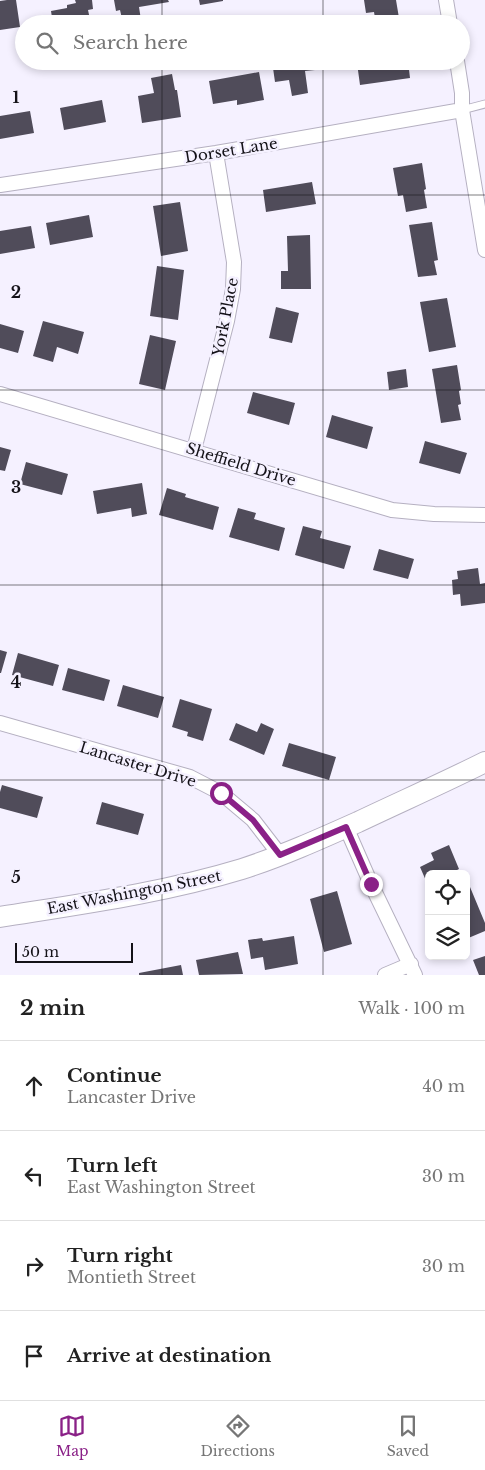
<!DOCTYPE html>
<meta charset="utf-8">
<style>
body{margin:0;font-family:"Libre Baskerville",serif;background:#f6f6f6;color:#222}
.controls{position:absolute;right:15px;bottom:15px;display:grid;overflow:hidden;border-radius:8px;box-shadow:0 2px 8px #0003}
.controls button{width:45px;height:45px;display:grid;place-items:center;padding:0;border:0;border-bottom:1px solid #e0e0e0;background:#fff;color:#222;font:25px sans-serif}
.scale{position:absolute;left:15px;bottom:12px;width:118px;box-sizing:border-box;padding-left:5px;border:2px solid #141218;border-top:0;font-size:14px;line-height:18px;white-space:nowrap;color:#141218;-webkit-text-stroke:4px #f5f1ff;paint-order:stroke}
.stop{position:absolute;width:15px;height:15px;margin:-11px;border:4px solid #8a2187;border-radius:50%;background:#fff}
.stop.end{background:#8a2187;border-color:#fff;box-shadow:0 1px 5px #0008}
.list{margin:0;padding:0;list-style:none}
h2{display:flex;justify-content:space-between;align-items:center;height:65px;margin:0;padding:0 20px;font-size:21px}
h2 small{font-size:16px;font-weight:400;color:#767676}
.list li{display:grid;grid-template-columns:32px 1fr auto;gap:15px;align-items:center;box-sizing:border-box;height:90px;padding:0 20px;border-top:1px solid #e0e0e0}
.list b{display:block;font-size:19px;white-space:nowrap}
.list p{margin:0;font-size:16px;white-space:nowrap;color:#767676}
.list em{font-size:16px;font-style:normal;color:#767676}
.icon{flex:none;width:28px;height:28px;fill:none;stroke:currentColor;stroke-width:2;stroke-linecap:round;stroke-linejoin:round}
.map{position:relative;flex:none;width:485px;height:975px;overflow:hidden}
.search{position:absolute;background:#fff;box-shadow:0 2px 8px #0003;left:15px;right:15px;top:15px;height:55px;display:flex;align-items:center;gap:12px;box-sizing:border-box;padding:0 18px;border-radius:28px;color:#767676;font-size:19px}
.sheet{height:425px;background:#fff}
nav{display:flex;justify-content:space-around;align-items:center;box-sizing:border-box;height:70px;border-top:1px solid #e0e0e0;background:#fff;font-size:14px;color:#767676}
nav a{display:grid;justify-items:center;gap:2px}
nav .on{color:#8a2187}
.map>svg:first-child{display:block}
.building{fill:#504c5a}
.lines{fill:none;stroke-linecap:round;stroke-linejoin:round}
.lane-casing{stroke:#b5b0c1;stroke-width:9}
.street-casing{stroke:#b5b0c1;stroke-width:16}
.secondary-casing{stroke:#b5b0c1;stroke-width:22}
.lane{stroke:#fff;stroke-width:7}
.street{stroke:#fff;stroke-width:14}
.secondary{stroke:#fff;stroke-width:20}
.route{stroke:#8a2187;stroke-width:6}
.grid{fill:none;stroke:#141218;stroke-width:1;stroke-opacity:0.55}
.labels{text-anchor:middle;dominant-baseline:central;stroke-width:5;stroke-linejoin:round;paint-order:stroke}
.street-label{font-size:15px;fill:#141218;stroke:#f5f1ff}
.grid-label{font-size:16px;text-anchor:middle;font-weight:bold;fill:#141218;stroke:#f5f1ff;stroke-width:5;stroke-linejoin:round;paint-order:stroke}
</style>
<div class="map">
<svg width="485" height="975" viewBox="0 0 485 975">
<rect width="100%" height="100%" fill="#f5f1ff"/>
<!-- building -->
<path class="building" d="M 7,0 L 16,0 L 20,27 L 0,30 L 0,1 Z
M 75,0 L 92,0 L 93,9 L 88,10 L 91,24 L 53,24 L 51,11 L 67,8 L 67,5 L 76,3 Z
M 114,0 L 168,0 L 169,2 L 139,7 L 141,20 L 123,23 L 120,10 L 116,11 Z
M 199,0 L 223,0 L 223,1 L 200,5 Z
M 364,0 L 396,0 L 400,24 L 376,24 L 374,12 L 366,13 Z
M 272,61 L 313,61 L 315,70 L 305,71 L 308,93 L 292,96 L 289,80 L 275,82 Z
M 370,61 L 408,61 L 410,78 L 360,85 L 357,63 Z
M 259,72 L 264,100 L 237,105 L 237,100 L 213,104 L 209,81 Z
M 172,74 L 175,90 L 177,90 L 181,117 L 142,123 L 138,96 L 154,93 L 151,78 Z
M 102,100 L 106,122 L 64,130 L 60,108 Z
M 30,111 L 34,133 L 0,139 L 0,116 Z
M 422,163 L 426,189 L 424,190 L 427,208 L 406,212 L 403,195 L 398,196 L 393,168 Z
M 312,182 L 316,204 L 266,212 L 263,190 Z
M 180,202 L 188,251 L 161,256 L 153,206 Z
M 89,215 L 93,237 L 50,245 L 46,223 Z
M 432,222 L 438,260 L 434,261 L 437,275 L 418,277 L 409,225 Z
M 31,226 L 35,248 L 0,254 L 0,231 Z
M 310,235 L 311,289 L 281,289 L 281,271 L 288,271 L 287,236 Z
M 157,266 L 184,270 L 178,320 L 150,316 Z
M 447,298 L 456,347 L 429,352 L 420,302 Z
M 276,307 L 299,313 L 292,343 L 269,338 Z
M 43,321 L 84,332 L 78,354 L 57,347 L 53,362 L 33,356 Z
M 0,324 L 24,331 L 18,353 L 0,348 Z
M 150,335 L 176,341 L 165,390 L 139,384 Z
M 457,365 L 461,390 L 459,391 L 461,404 L 458,405 L 461,420 L 441,423 L 432,369 Z
M 406,369 L 408,387 L 389,390 L 387,372 Z
M 253,392 L 295,403 L 289,425 L 247,413 Z
M 332,415 L 373,427 L 367,449 L 326,437 Z
M 425,441 L 467,453 L 460,474 L 419,463 Z
M 0,447 L 11,450 L 5,471 L 0,470 Z
M 26,462 L 68,474 L 62,495 L 20,484 Z
M 142,483 L 147,514 L 132,517 L 131,508 L 97,514 L 93,491 Z
M 167,488 L 186,494 L 185,497 L 219,507 L 213,530 L 159,515 Z
M 238,508 L 256,513 L 254,519 L 285,528 L 279,551 L 229,537 Z
M 303,526 L 322,531 L 320,538 L 351,546 L 344,569 L 295,555 Z
M 379,549 L 414,559 L 408,579 L 373,570 Z
M 478,568 L 480,584 L 485,583 L 485,603 L 461,606 L 460,594 L 453,595 L 452,580 L 458,579 L 457,571 Z
M 0,650 L 7,652 L 1,673 L 0,673 Z
M 18,653 L 59,665 L 53,686 L 12,675 Z
M 68,668 L 110,680 L 104,701 L 62,690 Z
M 123,685 L 164,697 L 158,718 L 117,706 Z
M 180,699 L 212,709 L 203,741 L 187,736 L 188,732 L 172,727 Z
M 236,723 L 257,732 L 261,723 L 274,729 L 264,755 L 229,740 Z
M 289,743 L 336,757 L 329,780 L 282,766 Z
M 2,785 L 43,797 L 37,818 L 0,808 L 0,792 Z
M 102,802 L 144,814 L 138,835 L 96,824 Z
M 449,845 L 459,869 L 449,874 L 429,874 L 429,883 L 427,883 L 420,867 L 434,860 L 431,853 Z
M 470,887 L 485,923 L 485,931 L 466,939 L 466,889 Z
M 337,891 L 352,944 L 324,952 L 310,899 Z
M 294,936 L 298,964 L 265,970 L 263,957 L 251,959 L 248,940 L 262,938 L 263,941 Z
M 238,952 L 243,974 L 199,975 L 196,960 Z
M 485,956 L 485,975 L 479,975 L 473,960 Z
M 181,965 L 183,975 L 139,975 L 139,973 Z"/>
<g class="lines">
<defs>
<path id="lane" d="M 462,110 L 485,104"/>
<path id="street" d="M 446,0 L 450,24
M 457,61 L 462,93 L 462,110 L 485,250
M 0,185 L 216,153 L 462,110
M 0,394 L 392,510 L 434,514 L 485,515
M 194,450 L 227,321 L 233,289 L 234,262 L 216,153
M 0,723 L 190,777 L 221,793 L 253,820 L 280,855
M 346,827 L 371,884 L 415,975
M 385,975 L 411,964"/>
<path id="secondary" d="M 0,917 C 81,904 163,893 242,869 C 282,856 320,839 358,822 C 400,802 443,783 485,762"/>
</defs>
<!-- lane casing -->
<use href="#lane" class="lane-casing"/>
<!-- street casing -->
<use href="#street" class="street-casing"/>
<!-- secondary casing -->
<use href="#secondary" class="secondary-casing"/>
<!-- lane -->
<use href="#lane" class="lane"/>
<!-- street -->
<use href="#street" class="street"/>
<!-- secondary -->
<use href="#secondary" class="secondary"/>
</g>
<g class="lines">
<!-- route -->
<path class="route" d="M 221,793 L 253,820 L 280,855 L 346,827 L 371,884"/>
</g>
<!-- grid -->
<path class="grid" d="M 162,0 L 162,24M 323,0 L 323,24M 162,61 L 162,975M 323,61 L 323,975M 0,195 L 485,195M 0,390 L 485,390M 0,585 L 485,585M 0,780 L 485,780"/>
<g class="labels">
<!-- street labels -->
<g class="street-label">
<text transform="translate(231 150) rotate(-9)">Dorset Lane</text>
<text transform="translate(225 317) rotate(-79)">York Place</text>
<text transform="translate(241 464) rotate(17)">Sheffield Drive</text>
<text transform="translate(138 764) rotate(17)">Lancaster Drive</text>
<text transform="translate(134 892) rotate(-11)">East Washington Street</text>
</g>
</g>
<g class="grid-label">
<text x="16" y="103">1</text>
<text x="16" y="298">2</text>
<text x="16" y="493">3</text>
<text x="16" y="688">4</text>
<text x="16" y="883">5</text>
</g>
</svg>
<div class="controls">
<button><svg class="icon" aria-label="locate" viewBox="0 0 24 24"><circle cx="12" cy="12" r="6"/><path d="M12 2v4M12 18v4M2 12h4M18 12h4"/></svg></button>
<button><svg class="icon" aria-label="layers" viewBox="0 0 24 24"><path d="M12 4l9 5-9 5-9-5zM3 14l9 5 9-5"/></svg></button>
</div>
<div class="scale">50 m</div>
<div class="stop" style="left:221px;top:793px"></div>
<div class="stop end" style="left:371px;top:884px"></div>
<div class="search"><svg class="icon" aria-label="search" viewBox="0 0 24 24"><circle cx="10" cy="10" r="6"/><path d="M15 15l6 6"/></svg>Search here</div>
</div>
<section class="sheet">
<h2>2 min<small>Walk · 100 m</small></h2>
<ul class="list">
<li><svg class="icon" aria-label="ahead" viewBox="0 0 24 24"><path d="M12 20V5M6 11l6-6 6 6"/></svg><div><b>Continue</b><p>Lancaster Drive</p></div><em>40 m</em></li>
<li><svg class="icon" aria-label="left" viewBox="0 0 24 24"><path d="M17 20v-9H6M10 6l-5 5 5 5"/></svg><div><b>Turn left</b><p>East Washington Street</p></div><em>30 m</em></li>
<li><svg class="icon" aria-label="right" viewBox="0 0 24 24"><path d="M7 20v-9h11M14 6l5 5-5 5"/></svg><div><b>Turn right</b><p>Montieth Street</p></div><em>30 m</em></li>
<li><svg class="icon" aria-label="arrive" viewBox="0 0 24 24"><path d="M6 21V4h12l-3 4 3 4H6"/></svg><div><b>Arrive at destination</b></div></li>
</ul>
</section>
<nav>
<a class="on"><svg class="icon" aria-label="map" viewBox="0 0 24 24"><path d="M3 6l6-2 6 2 6-2v14l-6 2-6-2-6 2zM9 4v14M15 6v14"/></svg>Map</a>
<a><svg class="icon" aria-label="directions" viewBox="0 0 24 24"><path d="M12 3l9 9-9 9-9-9zM9 14v-3h6M13 9l2 2-2 2"/></svg>Directions</a>
<a><svg class="icon" aria-label="saved" viewBox="0 0 24 24"><path d="M7 4h10v16l-5-4-5 4z"/></svg>Saved</a>
</nav>
